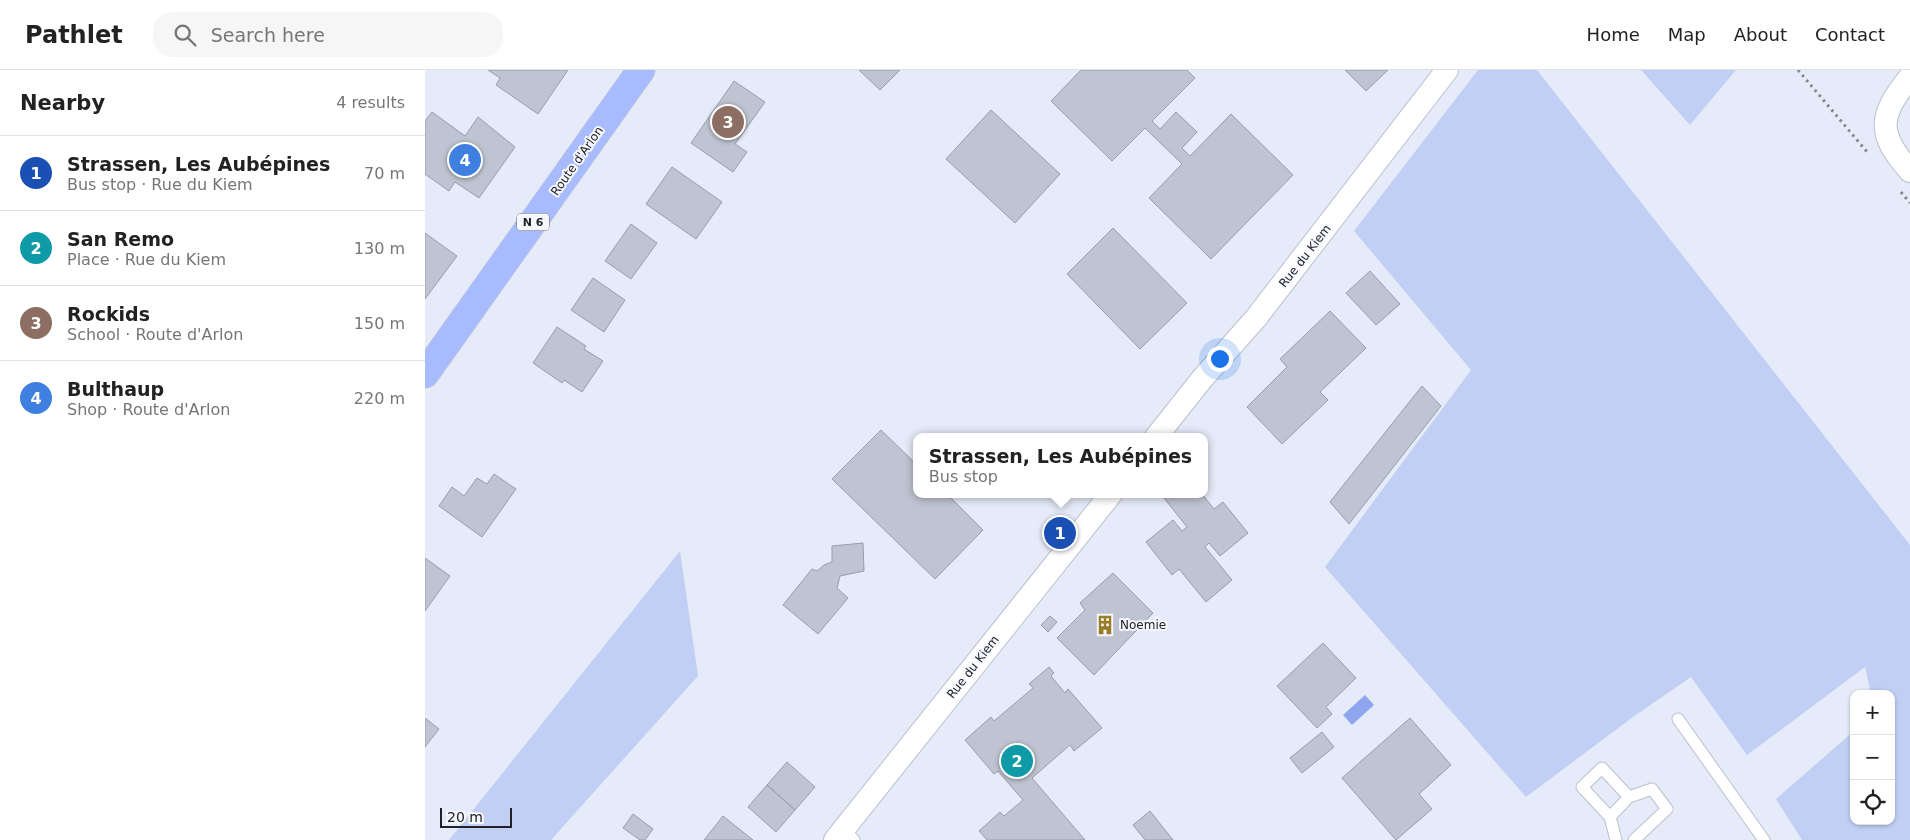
<!DOCTYPE html>
<meta charset="utf-8">
<style>
body{margin:0;font-family:"DejaVu Sans",sans-serif;background:#f6f6f6;color:#222}
.controls{position:absolute;right:15px;bottom:15px;display:grid;overflow:hidden;border-radius:10px;box-shadow:0 1px 4px #0004}
.controls button{width:45px;height:45px;display:grid;place-items:center;padding:0;border:0;border-bottom:1px solid #e0e0e0;background:#fff;color:#222;font:25px sans-serif}
.scale{position:absolute;left:15px;bottom:12px;width:72px;box-sizing:border-box;padding-left:5px;border:2px solid #202228;border-top:0;font-size:14px;line-height:18px;white-space:nowrap;color:#202228;-webkit-text-stroke:4px #f6f8fe;paint-order:stroke}
.you{position:absolute;left:794px;top:288px;width:18px;height:18px;margin:-12px;border:4px solid #fff;border-radius:50%;background:#1a73e8;box-shadow:0 0 0 8px #1a73e833}
.badge{display:grid;place-items:center;width:32px;height:32px;border-radius:50%;background:#997c25;color:#fff;font-size:16px;font-weight:700}
.pin{position:absolute;translate:-50% -50%;border:2px solid #fff;box-shadow:0 1px 5px #0006}
.popup{position:absolute;left:488px;top:363px;width:295px;height:65px;box-sizing:border-box;display:grid;place-content:center;border-radius:10px;background:#fff;filter:drop-shadow(0 1px 4px #0005);font-size:16px;white-space:nowrap;color:#767676}
.popup b{font-size:19px;color:#222}
.popup::after{content:'';position:absolute;left:50%;top:100%;margin-left:-10px;border:10px solid transparent;border-top-color:#fff}
.list{margin:0;padding:0;list-style:none}
h2{display:flex;justify-content:space-between;align-items:center;height:65px;margin:0;padding:0 20px;font-size:21px}
h2 small{font-size:16px;font-weight:400;color:#767676}
.list li{display:grid;grid-template-columns:32px 1fr auto;gap:15px;align-items:center;box-sizing:border-box;height:75px;padding:0 20px;border-top:1px solid #e0e0e0}
.list b{display:block;font-size:19px;white-space:nowrap}
.list p{margin:0;font-size:16px;white-space:nowrap;color:#767676}
.list em{font-size:16px;font-style:normal;color:#767676}
.icon{flex:none;width:28px;height:28px;fill:none;stroke:currentColor;stroke-width:2;stroke-linecap:round;stroke-linejoin:round}
.map{position:relative;flex:none;width:1485px;height:770px;overflow:hidden}
header{display:flex;align-items:center;gap:30px;box-sizing:border-box;height:70px;padding:0 25px;background:#fff;border-bottom:1px solid #e0e0e0}
header strong{font-size:24px}
nav{display:flex;gap:28px;margin-inline-start:auto;font-size:18px}
.search{width:350px;height:45px;background:#f6f6f6;display:flex;align-items:center;gap:12px;box-sizing:border-box;padding:0 18px;border-radius:20px;color:#767676;font-size:19px}
main{display:flex}
aside{flex:1;background:#fff}
.map>svg:first-child{display:block}
.green{fill:#c2cff4}
.water{fill:#8ea6ee}
.building{fill:#bfc4d2;stroke:#989dab}
.lines{fill:none;stroke-linecap:round;stroke-linejoin:round}
.lane-casing{stroke:#bbc0ce;stroke-width:13}
.street-casing{stroke:#bbc0ce;stroke-width:24}
.primary-casing{stroke:#ceced0;stroke-width:29}
.path{stroke:#838791;stroke-width:3;stroke-dasharray:2.5 4;stroke-linecap:butt}
.lane{stroke:#fff;stroke-width:11}
.street{stroke:#fff;stroke-width:22}
.primary{stroke:#a7bbfe;stroke-width:28}
.labels{text-anchor:middle;dominant-baseline:central;stroke-width:4;stroke-linejoin:round;paint-order:stroke}
.shield{fill:#f6f8fe;stroke:#606268;stroke-width:1}
.shield-label{font-size:11px;font-weight:bold;fill:#202228}
.street-label{font-size:12px;fill:#202228;stroke:#f6f8fe}
.poi-label{font-size:12px;fill:#202228;stroke:#f6f8fe;text-anchor:start}
</style>
<header>
<strong>Pathlet</strong>
<div class="search"><svg class="icon" aria-label="search" viewBox="0 0 24 24"><circle cx="10" cy="10" r="6"/><path d="M15 15l6 6"/></svg>Search here</div>
<nav><a>Home</a><a>Map</a><a>About</a><a>Contact</a></nav>
</header>
<main>
<aside>
<h2>Nearby<small>4 results</small></h2>
<ul class="list">
<li><span class="badge" style="background:#1a4fb4">1</span><div><b>Strassen, Les Aubépines</b><p>Bus stop · Rue du Kiem</p></div><em>70 m</em></li>
<li><span class="badge" style="background:#0f9aa8">2</span><div><b>San Remo</b><p>Place · Rue du Kiem</p></div><em>130 m</em></li>
<li><span class="badge" style="background:#8d6e63">3</span><div><b>Rockids</b><p>School · Route d'Arlon</p></div><em>150 m</em></li>
<li><span class="badge" style="background:#3f7fe0">4</span><div><b>Bulthaup</b><p>Shop · Route d'Arlon</p></div><em>220 m</em></li>
</ul>
</aside>
<div class="map">
<svg width="1485" height="770" viewBox="0 0 1485 770">
<rect width="100%" height="100%" fill="#e5ebf9"/>
<!-- green -->
<path class="green" d="M 1053,0 L 1112,0 L 1485,475 L 1485,770 L 1377,770 L 1351,729 L 1429,661 L 1429,751 L 1466,751 L 1466,624 L 1446,624 L 1440,597 L 1322,685 L 1266,607 L 1208,647 L 1101,727 L 900,497 L 1046,300 L 929,161 Z
M 1216,0 L 1311,0 L 1265,55 Z
M 255,481 L 273,606 L 126,770 L 24,770 Z"/>
<!-- water -->
<path class="water" d="M 940,625 L 949,635 L 927,655 L 918,645 Z"/>
<!-- building -->
<path class="building" d="M 63,0 L 143,0 L 113,44 L 71,15 L 75,8 Z
M 434,0 L 475,0 L 455,20 Z
M 656,0 L 762,0 L 770,8 L 727,51 L 735,59 L 751,42 L 772,62 L 757,78 L 765,86 L 806,44 L 868,105 L 786,189 L 724,128 L 757,94 L 720,58 L 687,91 L 626,31 Z
M 920,0 L 963,0 L 941,21 Z
M 309,11 L 340,32 L 310,74 L 322,82 L 308,102 L 266,73 Z
M 566,40 L 635,104 L 590,153 L 521,89 Z
M 7,42 L 40,66 L 53,47 L 90,77 L 54,128 L 30,112 L 24,121 L 0,104 L 0,51 Z
M 247,97 L 297,132 L 271,169 L 221,134 Z
M 206,154 L 232,173 L 206,209 L 180,191 Z
M 688,158 L 762,233 L 715,279 L 642,204 Z
M 0,163 L 32,186 L 0,229 Z
M 945,201 L 975,234 L 951,255 L 921,223 Z
M 168,208 L 200,230 L 179,262 L 146,240 Z
M 905,241 L 941,278 L 895,322 L 903,330 L 857,374 L 822,337 L 862,297 L 855,289 Z
M 132,257 L 161,276 L 159,279 L 178,291 L 157,322 L 139,310 L 137,313 L 108,293 Z
M 997,316 L 1016,336 L 924,454 L 905,432 Z
M 456,360 L 491,394 L 491,424 L 522,424 L 558,460 L 510,509 L 407,409 Z
M 69,404 L 91,419 L 57,467 L 14,436 L 27,417 L 39,426 L 52,408 L 62,414 Z
M 744,424 L 777,424 L 789,439 L 798,432 L 823,463 L 795,486 L 784,473 L 780,477 L 807,510 L 781,532 L 754,499 L 747,505 L 721,472 L 748,450 L 757,461 L 762,457 L 739,428 Z
M 438,473 L 439,501 L 415,506 L 412,518 L 423,528 L 393,564 L 358,535 L 387,499 L 392,501 L 399,495 L 407,492 L 407,476 Z
M 0,488 L 25,506 L 0,541 Z
M 688,503 L 728,543 L 669,605 L 632,568 L 660,540 L 655,533 Z
M 625,546 L 632,552 L 623,562 L 616,555 Z
M 898,573 L 931,608 L 901,637 L 907,644 L 892,658 L 852,616 Z
M 624,597 L 629,603 L 626,606 L 640,623 L 643,619 L 677,658 L 649,681 L 645,675 L 607,708 L 660,770 L 562,770 L 554,761 L 575,742 L 579,746 L 598,730 L 573,701 L 569,704 L 540,670 L 566,647 L 569,651 L 608,618 L 604,614 Z
M 0,648 L 14,659 L 0,677 Z
M 985,648 L 1026,695 L 994,724 L 1007,739 L 971,770 L 917,708 Z
M 897,662 L 909,677 L 877,703 L 865,688 Z
M 362,692 L 390,717 L 370,740 L 342,715 Z
M 342,715 L 370,740 L 351,762 L 323,737 Z
M 725,741 L 748,770 L 720,770 L 708,755 Z
M 208,744 L 228,759 L 220,770 L 215,770 L 198,758 Z
M 298,746 L 328,770 L 279,770 Z"/>
<g class="lines">
<defs>
<path id="lane" d="M 1253,649 L 1339,770
M 1185,747 L 1157,717 L 1177,698 L 1204,727
M 419,759 L 429,770
M 1191,770 L 1185,747 L 1204,727 L 1227,719 L 1242,739 L 1209,770"/>
<path id="street" d="M 1485,7 C 1454,45 1451,63 1485,101
M 731,367 L 777,309 L 831,248 L 1022,0
M 410,770 L 686,424"/>
<path id="primary" d="M 0,304 L 216,0"/>
</defs>
<!-- lane casing -->
<use href="#lane" class="lane-casing"/>
<!-- street casing -->
<use href="#street" class="street-casing"/>
<!-- primary casing -->
<use href="#primary" class="primary-casing"/>
<!-- path -->
<path class="path" d="M 1373,0 L 1443,83
M 1476,122 L 1485,133"/>
<!-- lane -->
<use href="#lane" class="lane"/>
<!-- street -->
<use href="#street" class="street"/>
<!-- primary -->
<use href="#primary" class="primary"/>
</g>
<!-- icons -->
<defs>
<symbol id="building-bare" viewBox="-9 -9 18 18"><path d="M-4-6H4V6H1V3H-1V6H-4ZM-2.5-4.3h1.7v1.8h-1.7ZM.8-4.3h1.7v1.8H.8ZM-2.5-1h1.7V.8h-1.7ZM.8-1h1.7V.8H.8Z" fill="#997c25" stroke="#f6f8fe" stroke-width="2.5" paint-order="stroke"/></symbol>
</defs>
<g fill-rule="evenodd">
<use href="#building-bare" x="666" y="541" width="28" height="28"/>
</g>
<g class="labels">
<!-- shield labels -->
<rect class="shield" x="92" y="143.5" width="32" height="17" rx="4"/>
<g class="shield-label">
<text x="108" y="152">N 6</text>
</g>
<!-- street labels -->
<g class="street-label">
<text transform="translate(152 91) rotate(-55)">Route d'Arlon</text>
<text transform="translate(880 186) rotate(-52)">Rue du Kiem</text>
<text transform="translate(548 597) rotate(-52)">Rue du Kiem</text>
</g>
<!-- poi labels -->
<g class="poi-label">
<text x="695" y="555">Noemie</text>
</g>
</g>
</svg>
<div class="controls">
<button>+</button>
<button>−</button>
<button><svg class="icon" aria-label="locate" viewBox="0 0 24 24"><circle cx="12" cy="12" r="6"/><path d="M12 2v4M12 18v4M2 12h4M18 12h4"/></svg></button>
</div>
<div class="scale">20 m</div>
<div class="you"></div>
<div class="pin badge" style="left:635px;top:463px;background:#1a4fb4">1</div>
<div class="popup"><b>Strassen, Les Aubépines</b>Bus stop</div>
<div class="pin badge" style="left:592px;top:691px;background:#0f9aa8">2</div>
<div class="pin badge" style="left:303px;top:52px;background:#8d6e63">3</div>
<div class="pin badge" style="left:40px;top:90px;background:#3f7fe0">4</div>
</div>
</main>
